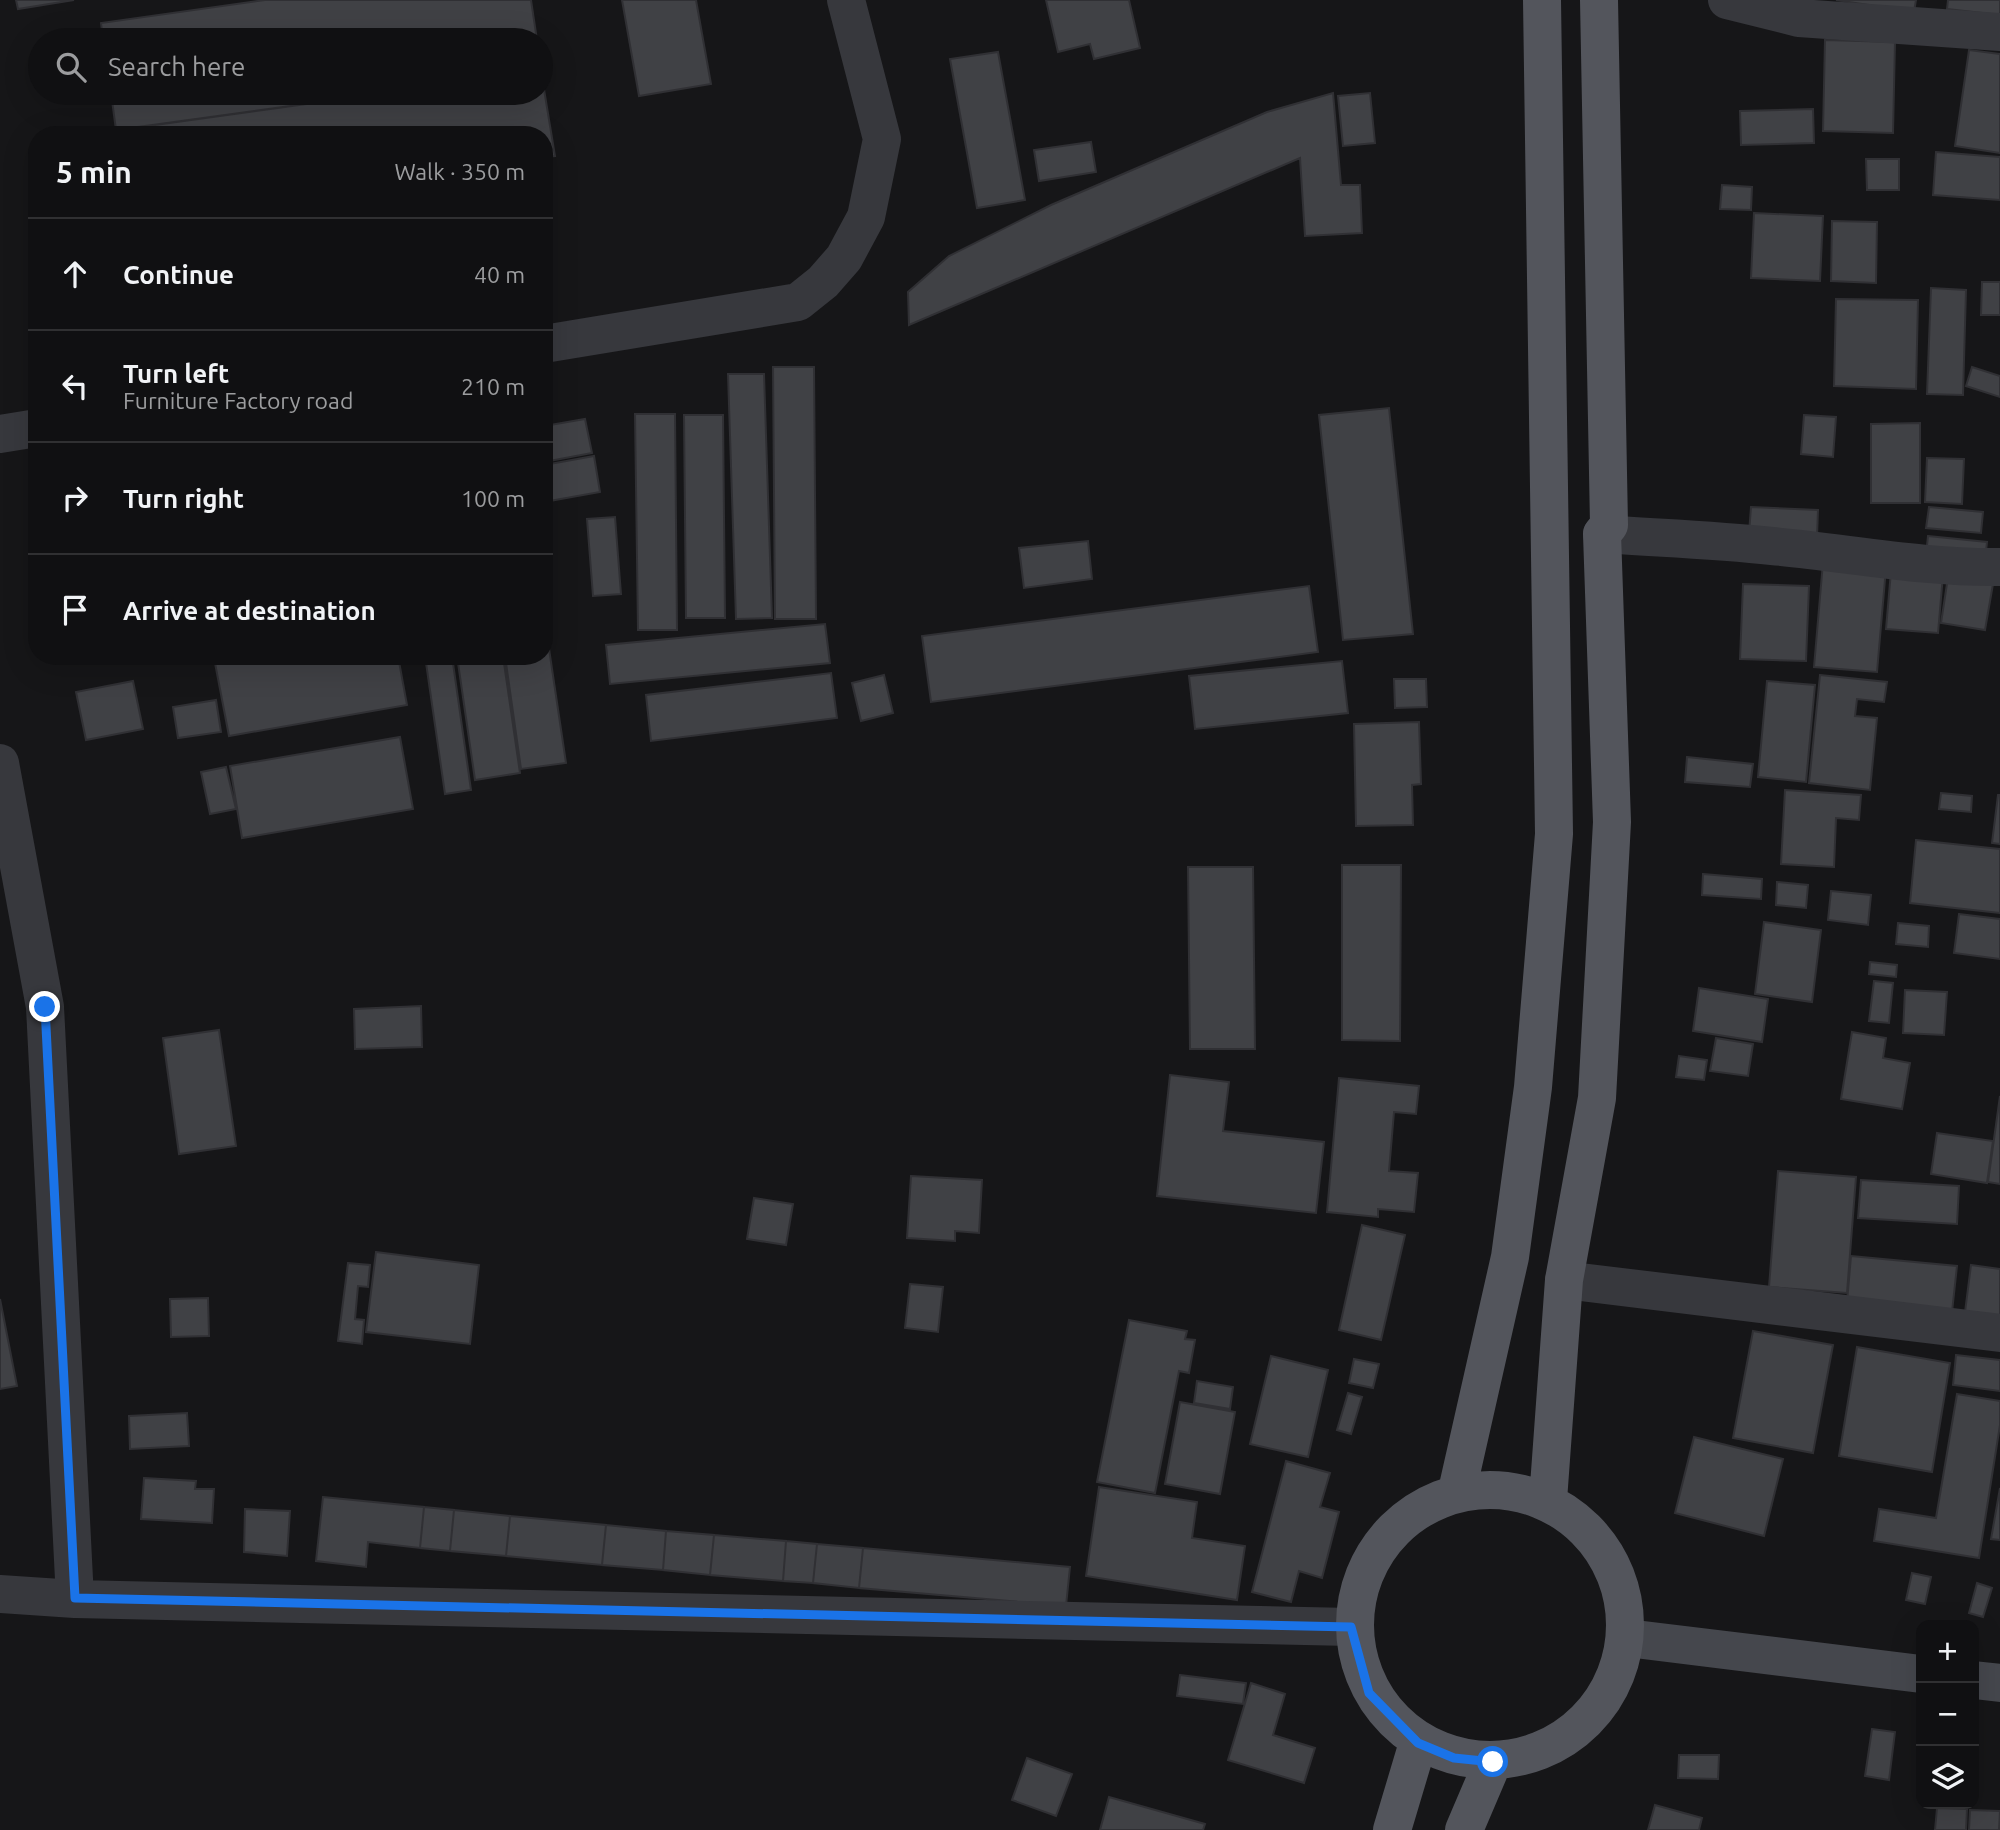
<!DOCTYPE html>
<meta charset="utf-8">
<style>
body{margin:0;font-family:Ubuntu,sans-serif;background:#19191b;color:#f1f3f6}
.controls{position:absolute;right:21px;bottom:21px;display:grid;overflow:hidden;border-radius:14px;box-shadow:0 7px 28px #0002}
.controls button{width:63px;height:63px;display:grid;place-items:center;padding:0;border:0;border-bottom:2px solid #303032;background:#101012;color:#f1f3f6;font:35px sans-serif}
.stop{position:absolute;width:21px;height:21px;margin:-16px;border:5px solid #1a73e8;border-radius:50%;background:#fff}
.stop.end{background:#1a73e8;border-color:#fff;box-shadow:0 2px 7px #0008}
.list{margin:0;padding:0;list-style:none}
h2{display:flex;justify-content:space-between;align-items:center;height:91px;margin:0;padding:0 28px;font-size:30px}
h2 small{font-size:23px;font-weight:400;color:#9c9d9f}
.list li{display:grid;grid-template-columns:46px 1fr auto;gap:21px;align-items:center;box-sizing:border-box;height:112px;padding:0 28px;border-top:2px solid #303032}
.list b{display:block;font-size:26px;white-space:nowrap}
.list p{margin:0;font-size:23px;white-space:nowrap;color:#9c9d9f}
.list em{font-size:23px;font-style:normal;color:#9c9d9f}
.icon{flex:none;width:38px;height:38px;fill:none;stroke:currentColor;stroke-width:2;stroke-linecap:round;stroke-linejoin:round}
.map{position:relative;flex:none;width:2000px;height:1830px;overflow:hidden}
.search{position:absolute;background:#101012;box-shadow:0 7px 28px #0002;left:28px;top:28px;width:525px;height:77px;display:flex;align-items:center;gap:18px;box-sizing:border-box;padding:0 24px;border-radius:38px;color:#9c9d9f;font-size:26px}
.panel{position:absolute;background:#101012;box-shadow:0 7px 28px #0002;left:28px;top:126px;width:525px;height:539px;border-radius:28px}
.map>svg:first-child{display:block}
.building{fill:#404145;stroke:#303034;stroke-width:2}
.lines{fill:none;stroke-linecap:round;stroke-linejoin:round}
.street{stroke:#37383d;stroke-width:38}
.secondary{stroke:#45474d;stroke-width:38}
.primary{stroke:#53555c;stroke-width:38}
.route{stroke:#1a73e8;stroke-width:9}
</style>
<div class="map">
<svg width="2000" height="1830" viewBox="0 0 2000 1830">
<rect width="100%" height="100%" fill="#161618"/>
<!-- building -->
<path class="building" d="M 16,0 L 74,0 L 18,9 Z
M 265,0 L 531,0 L 537,40 L 103,40 L 101,23 Z
M 622,0 L 696,0 L 711,84 L 639,96 Z
M 1046,0 L 1129,0 L 1140,48 L 1094,59 L 1090,44 L 1058,52 Z
M 1836,0 L 1916,0 L 1914,12 Z
M 1948,0 L 2000,0 L 2000,15 L 1947,9 Z
M 1825,40 L 1895,42 L 1893,133 L 1823,131 Z
M 1969,50 L 2000,54 L 2000,153 L 1955,146 Z
M 998,52 L 1025,200 L 977,208 L 950,59 Z
M 541,71 L 555,156 L 544,157 L 544,135 L 120,135 L 119,130 L 386,93 L 541,93 Z
M 111,93 L 384,93 L 116,130 Z
M 1333,93 L 1341,185 L 1360,185 L 1362,233 L 1305,236 L 1300,158 L 909,325 L 908,292 L 949,256 L 1051,205 L 1267,112 Z
M 1370,93 L 1375,143 L 1343,146 L 1338,96 Z
M 1813,109 L 1814,143 L 1741,145 L 1740,111 Z
M 1091,142 L 1096,172 L 1039,181 L 1034,150 Z
M 1936,152 L 2000,157 L 2000,200 L 1933,195 Z
M 1866,159 L 1899,159 L 1899,190 L 1867,190 Z
M 1722,185 L 1752,187 L 1751,210 L 1720,209 Z
M 1754,213 L 1823,216 L 1820,281 L 1751,278 Z
M 1832,221 L 1877,222 L 1876,283 L 1831,281 Z
M 1982,282 L 2000,282 L 2000,315 L 1981,315 Z
M 1931,288 L 1966,290 L 1963,395 L 1927,394 Z
M 1836,299 L 1918,300 L 1916,389 L 1834,386 Z
M 773,367 L 814,367 L 816,619 L 775,619 Z
M 1972,367 L 2000,376 L 2000,397 L 1966,386 Z
M 728,374 L 764,374 L 772,618 L 736,619 Z
M 1389,408 L 1413,634 L 1343,640 L 1319,415 Z
M 635,414 L 675,414 L 677,630 L 638,630 Z
M 684,415 L 723,415 L 725,618 L 686,618 Z
M 1804,415 L 1836,417 L 1833,457 L 1801,454 Z
M 585,419 L 592,453 L 544,462 L 544,426 Z
M 1920,423 L 1920,503 L 1871,503 L 1871,424 Z
M 594,456 L 600,492 L 544,502 L 544,465 Z
M 1927,458 L 1964,459 L 1962,504 L 1925,502 Z
M 1751,507 L 1818,510 L 1817,537 L 1749,533 Z
M 1929,507 L 1983,512 L 1981,533 L 1926,528 Z
M 615,517 L 621,594 L 593,596 L 587,519 Z
M 1928,536 L 1987,542 L 1985,561 L 1926,555 Z
M 1088,541 L 1092,579 L 1024,588 L 1019,548 Z
M 1823,562 L 1886,568 L 1877,672 L 1814,667 Z
M 1891,571 L 1943,575 L 1938,633 L 1886,629 Z
M 1948,577 L 1993,584 L 1985,630 L 1941,623 Z
M 1743,584 L 1809,586 L 1806,661 L 1740,659 Z
M 1309,586 L 1318,652 L 931,702 L 922,636 Z
M 544,615 L 566,763 L 521,769 L 505,656 L 544,656 Z
M 825,624 L 830,663 L 610,684 L 606,645 Z
M 253,656 L 398,656 L 407,705 L 229,736 L 215,663 Z
M 425,656 L 452,656 L 471,790 L 445,794 Z
M 457,656 L 503,656 L 520,773 L 475,780 Z
M 1342,661 L 1348,713 L 1195,729 L 1189,676 Z
M 831,673 L 837,718 L 651,741 L 646,695 Z
M 884,675 L 893,713 L 861,721 L 852,683 Z
M 1820,675 L 1887,682 L 1884,702 L 1857,699 L 1855,716 L 1877,718 L 1870,790 L 1809,783 Z
M 1394,679 L 1426,679 L 1427,707 L 1395,708 Z
M 133,681 L 143,729 L 86,740 L 76,692 Z
M 1767,681 L 1815,685 L 1806,782 L 1758,777 Z
M 216,700 L 221,732 L 178,738 L 173,707 Z
M 1419,722 L 1421,784 L 1412,785 L 1413,825 L 1356,826 L 1354,724 Z
M 400,737 L 413,809 L 242,838 L 230,766 Z
M 1687,757 L 1753,764 L 1750,787 L 1685,782 Z
M 226,767 L 236,809 L 210,814 L 201,772 Z
M 1785,790 L 1861,795 L 1859,820 L 1836,818 L 1834,867 L 1781,864 Z
M 1941,793 L 1972,796 L 1971,812 L 1939,809 Z
M 1998,795 L 2000,795 L 2000,844 L 1992,843 Z
M 1916,840 L 2000,849 L 2000,913 L 1910,903 Z
M 1342,865 L 1401,865 L 1400,1041 L 1342,1040 Z
M 1188,867 L 1253,867 L 1255,1049 L 1190,1049 Z
M 1703,874 L 1762,879 L 1761,899 L 1702,895 Z
M 1777,882 L 1808,885 L 1806,908 L 1776,905 Z
M 1831,891 L 1871,895 L 1868,925 L 1828,920 Z
M 1959,914 L 2000,919 L 2000,959 L 1954,953 Z
M 1764,922 L 1821,930 L 1812,1002 L 1755,994 Z
M 1898,923 L 1929,926 L 1928,947 L 1896,944 Z
M 1870,962 L 1897,965 L 1896,977 L 1869,974 Z
M 1874,981 L 1893,983 L 1889,1023 L 1869,1021 Z
M 1699,988 L 1768,999 L 1762,1042 L 1693,1031 Z
M 1905,990 L 1947,992 L 1944,1035 L 1903,1033 Z
M 421,1006 L 422,1047 L 355,1049 L 354,1009 Z
M 219,1030 L 236,1146 L 179,1154 L 163,1038 Z
M 1852,1032 L 1886,1038 L 1883,1058 L 1910,1063 L 1902,1109 L 1841,1099 Z
M 1716,1038 L 1753,1044 L 1748,1076 L 1710,1071 Z
M 1679,1056 L 1707,1060 L 1704,1080 L 1676,1077 Z
M 1170,1075 L 1229,1082 L 1223,1131 L 1324,1142 L 1316,1213 L 1157,1196 Z
M 1339,1078 L 1419,1086 L 1416,1114 L 1394,1112 L 1389,1171 L 1418,1173 L 1414,1212 L 1378,1209 L 1378,1217 L 1327,1212 Z
M 2000,1096 L 2000,1184 L 1988,1182 Z
M 1937,1133 L 1993,1141 L 1987,1183 L 1931,1174 Z
M 1778,1171 L 1856,1177 L 1847,1293 L 1769,1287 Z
M 911,1176 L 982,1180 L 979,1233 L 955,1231 L 955,1241 L 907,1238 Z
M 1861,1180 L 1959,1186 L 1957,1224 L 1858,1218 Z
M 754,1198 L 793,1204 L 786,1245 L 747,1239 Z
M 1362,1225 L 1405,1235 L 1381,1340 L 1339,1330 Z
M 376,1252 L 479,1265 L 470,1344 L 366,1332 Z
M 1851,1256 L 1957,1266 L 1952,1312 L 1847,1302 Z
M 348,1263 L 370,1265 L 368,1287 L 358,1286 L 355,1319 L 364,1320 L 362,1344 L 338,1341 Z
M 1971,1265 L 2000,1269 L 2000,1316 L 1965,1312 Z
M 910,1284 L 943,1287 L 938,1332 L 905,1328 Z
M 208,1298 L 209,1336 L 171,1337 L 170,1299 Z
M 0,1299 L 17,1386 L 0,1389 Z
M 1129,1320 L 1187,1331 L 1185,1339 L 1195,1340 L 1189,1373 L 1179,1371 L 1155,1493 L 1097,1482 Z
M 1753,1331 L 1833,1345 L 1813,1453 L 1733,1438 Z
M 1857,1347 L 1950,1363 L 1932,1472 L 1839,1456 Z
M 1956,1355 L 2000,1360 L 2000,1391 L 1953,1385 Z
M 1271,1356 L 1328,1370 L 1308,1457 L 1250,1444 Z
M 1354,1359 L 1379,1364 L 1373,1388 L 1349,1383 Z
M 1197,1381 L 1233,1387 L 1230,1409 L 1194,1403 Z
M 1348,1393 L 1362,1397 L 1351,1434 L 1337,1430 Z
M 1957,1394 L 2000,1401 L 2000,1425 L 1979,1558 L 1874,1541 L 1879,1509 L 1936,1518 Z
M 1180,1402 L 1235,1412 L 1220,1494 L 1165,1484 Z
M 187,1413 L 189,1446 L 130,1449 L 129,1416 Z
M 1694,1437 L 1783,1459 L 1764,1536 L 1675,1513 Z
M 1286,1461 L 1330,1473 L 1320,1507 L 1339,1512 L 1322,1578 L 1299,1571 L 1291,1602 L 1252,1592 Z
M 144,1478 L 196,1481 L 195,1489 L 214,1489 L 212,1523 L 141,1519 Z
M 1099,1487 L 1197,1502 L 1192,1538 L 1245,1546 L 1237,1600 L 1086,1576 Z
M 2000,1488 L 2000,1540 L 1991,1539 Z
M 323,1497 L 424,1507 L 420,1548 L 368,1542 L 366,1567 L 316,1561 Z
M 424,1507 L 454,1510 L 450,1551 L 420,1548 Z
M 245,1509 L 290,1511 L 287,1556 L 244,1552 Z
M 454,1510 L 510,1516 L 506,1556 L 450,1551 Z
M 510,1516 L 606,1525 L 602,1565 L 506,1556 Z
M 606,1525 L 666,1531 L 663,1570 L 602,1565 Z
M 666,1531 L 714,1535 L 710,1575 L 663,1570 Z
M 714,1535 L 786,1541 L 783,1581 L 710,1575 Z
M 786,1541 L 817,1544 L 813,1583 L 783,1581 Z
M 817,1544 L 863,1548 L 859,1588 L 813,1583 Z
M 863,1548 L 1070,1567 L 1066,1606 L 859,1588 Z
M 1912,1573 L 1931,1577 L 1925,1604 L 1906,1600 Z
M 1977,1583 L 1992,1588 L 1983,1617 L 1969,1613 Z
M 1180,1675 L 1246,1683 L 1243,1704 L 1177,1696 Z
M 1251,1683 L 1285,1694 L 1273,1735 L 1315,1748 L 1304,1783 L 1228,1760 Z
M 1872,1729 L 1895,1732 L 1889,1780 L 1865,1776 Z
M 1679,1755 L 1719,1755 L 1718,1779 L 1678,1778 Z
M 1027,1758 L 1072,1774 L 1056,1816 L 1012,1800 Z
M 1109,1797 L 1205,1824 L 1203,1830 L 1100,1830 Z
M 1655,1805 L 1702,1818 L 1699,1830 L 1648,1830 Z
M 1937,1808 L 1967,1809 L 1966,1830 L 1935,1830 Z
M 1970,1810 L 2000,1811 L 1999,1830 L 1969,1830 Z"/>
<g class="lines">
<!-- street -->
<path class="street" d="M 1727,0 L 1799,18 L 2000,32
M 544,344 L 798,302 L 823,282 L 844,258 L 866,217 L 882,139 L 846,0
M 0,434 L 37,428
M 1602,534 C 1659,538 1716,540 1772,546 C 1848,553 1924,568 2000,567
M 0,763 L 45,1007 L 75,1599
M 1564,1280 L 2000,1333
M 0,1594 L 75,1599 L 1351,1627"/>
<!-- secondary -->
<path class="secondary" d="M 1627,1638 L 1921,1674
M 1974,1680 L 2000,1683"/>
<!-- primary -->
<path class="primary" d="M1355 1625a135 135 0 1 1 270 0a135 135 0 1 1-270 0Z
M 1457,1491 L 1510,1257 L 1533,1087 L 1554,834 L 1542,0
M 1548,1500 L 1564,1280 L 1597,1098 L 1612,822 L 1602,534 L 1609,525 L 1599,0
M 1392,1830 L 1418,1743
M 1464,1830 L 1493,1762"/>
</g>
<g class="lines">
<!-- route -->
<path class="route" d="M 45,1007 L 75,1598 L 1351,1627 L 1369,1693 L 1418,1743 L 1454,1758 L 1493,1762"/>
</g>
</svg>
<div class="controls">
<button>+</button>
<button>−</button>
<button><svg class="icon" aria-label="layers" viewBox="0 0 24 24"><path d="M12 4l9 5-9 5-9-5zM3 14l9 5 9-5"/></svg></button>
</div>
<div class="stop" style="left:1493px;top:1762px"></div>
<div class="stop end" style="left:45px;top:1007px"></div>
<div class="search"><svg class="icon" aria-label="search" viewBox="0 0 24 24"><circle cx="10" cy="10" r="6"/><path d="M15 15l6 6"/></svg>Search here</div>
<section class="panel">
<h2>5 min<small>Walk · 350 m</small></h2>
<ul class="list">
<li><svg class="icon" aria-label="ahead" viewBox="0 0 24 24"><path d="M12 20V5M6 11l6-6 6 6"/></svg><div><b>Continue</b></div><em>40 m</em></li>
<li><svg class="icon" aria-label="left" viewBox="0 0 24 24"><path d="M17 20v-9H6M10 6l-5 5 5 5"/></svg><div><b>Turn left</b><p>Furniture Factory road</p></div><em>210 m</em></li>
<li><svg class="icon" aria-label="right" viewBox="0 0 24 24"><path d="M7 20v-9h11M14 6l5 5-5 5"/></svg><div><b>Turn right</b></div><em>100 m</em></li>
<li><svg class="icon" aria-label="arrive" viewBox="0 0 24 24"><path d="M6 21V4h12l-3 4 3 4H6"/></svg><div><b>Arrive at destination</b></div></li>
</ul>
</section>
</div>
